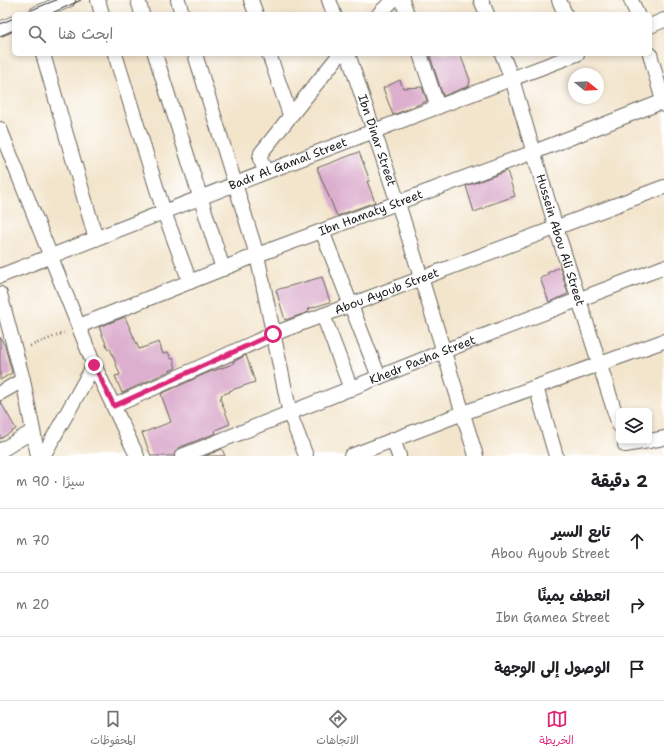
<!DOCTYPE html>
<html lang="ar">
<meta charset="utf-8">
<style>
body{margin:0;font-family:"Shantell Sans","Playpen Sans Arabic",sans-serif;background:#f2f2f2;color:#202124;direction:rtl}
.controls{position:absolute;right:12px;bottom:12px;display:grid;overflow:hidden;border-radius:6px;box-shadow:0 2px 6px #0003}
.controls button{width:36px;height:36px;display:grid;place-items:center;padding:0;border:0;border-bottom:1px solid #e0e0e0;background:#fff;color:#202124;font:20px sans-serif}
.compass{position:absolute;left:568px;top:68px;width:36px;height:36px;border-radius:50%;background:#fff;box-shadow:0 2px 6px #0003;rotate:108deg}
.stop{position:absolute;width:12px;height:12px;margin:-9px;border:3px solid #db2777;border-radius:50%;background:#fff}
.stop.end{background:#db2777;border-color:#fff;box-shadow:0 1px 4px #0008}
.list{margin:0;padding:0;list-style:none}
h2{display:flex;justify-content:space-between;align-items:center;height:52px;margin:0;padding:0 16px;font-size:17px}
h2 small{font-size:13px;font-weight:400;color:#757577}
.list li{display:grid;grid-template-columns:26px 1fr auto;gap:12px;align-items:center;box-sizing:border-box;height:64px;padding:0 16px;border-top:1px solid #e0e0e0}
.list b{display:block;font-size:15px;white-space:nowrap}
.list p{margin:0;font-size:13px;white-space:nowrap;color:#757577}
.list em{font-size:13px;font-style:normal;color:#757577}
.icon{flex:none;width:22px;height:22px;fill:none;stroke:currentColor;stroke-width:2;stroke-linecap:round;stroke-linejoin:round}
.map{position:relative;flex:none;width:664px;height:456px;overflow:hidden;direction:ltr}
.search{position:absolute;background:#fff;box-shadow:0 2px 6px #0003;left:12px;right:12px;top:12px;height:44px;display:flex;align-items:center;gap:10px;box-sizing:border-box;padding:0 14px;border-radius:6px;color:#757577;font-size:15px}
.sheet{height:244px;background:#fff}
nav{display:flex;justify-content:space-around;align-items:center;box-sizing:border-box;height:56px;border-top:1px solid #e0e0e0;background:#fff;font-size:11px;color:#757577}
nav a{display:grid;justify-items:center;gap:2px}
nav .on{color:#db2777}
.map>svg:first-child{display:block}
.building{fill:#dcafce}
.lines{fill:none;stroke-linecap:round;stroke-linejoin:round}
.street-casing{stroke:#67625a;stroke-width:16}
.path{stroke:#67625a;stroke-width:2.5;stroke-dasharray:1 3;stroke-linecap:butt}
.street{stroke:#fff;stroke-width:14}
.tram{stroke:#1c1c1c;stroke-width:1}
.route{stroke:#db2777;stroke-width:5}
.labels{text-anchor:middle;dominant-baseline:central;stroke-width:3;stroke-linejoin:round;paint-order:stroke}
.street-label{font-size:12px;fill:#1c1c1c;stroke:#fff}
</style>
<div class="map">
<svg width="664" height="456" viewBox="0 0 664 456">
<rect width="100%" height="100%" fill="#fff"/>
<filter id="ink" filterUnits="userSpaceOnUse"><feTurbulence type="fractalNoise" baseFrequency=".025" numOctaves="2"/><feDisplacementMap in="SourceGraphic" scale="8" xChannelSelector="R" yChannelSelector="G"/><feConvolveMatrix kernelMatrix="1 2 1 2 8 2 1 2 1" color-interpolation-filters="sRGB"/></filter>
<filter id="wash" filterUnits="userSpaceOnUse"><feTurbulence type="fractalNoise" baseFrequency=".012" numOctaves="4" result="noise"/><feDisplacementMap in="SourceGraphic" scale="16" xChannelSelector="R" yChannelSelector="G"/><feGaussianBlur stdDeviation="0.9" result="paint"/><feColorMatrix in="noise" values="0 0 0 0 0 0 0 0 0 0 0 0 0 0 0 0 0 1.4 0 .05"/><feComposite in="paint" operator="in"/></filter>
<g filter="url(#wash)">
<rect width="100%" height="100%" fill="#f3e5cc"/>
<g id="blocks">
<!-- building -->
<path class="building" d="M 435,54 L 460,54 L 470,80 L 469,86 L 443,96 L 430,56 Z
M 400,80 L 403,88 L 422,87 L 427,101 L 393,115 L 383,88 Z
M 359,152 L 370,181 L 367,181 L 375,202 L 337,216 L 317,168 Z
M 507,171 L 515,196 L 486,206 L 485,208 L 474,212 L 466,186 Z
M 560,267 L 568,294 L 549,302 L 540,278 L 548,275 L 547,273 Z
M 322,277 L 330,302 L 308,309 L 309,312 L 285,320 L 276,290 Z
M 125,317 L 139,349 L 159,342 L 163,354 L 168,352 L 171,359 L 173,358 L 176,368 L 122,393 L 115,376 L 120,375 L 110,348 L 108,349 L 99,327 Z
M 0,337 L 5,346 L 12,373 L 0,380 Z
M 246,355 L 255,382 L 229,391 L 230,392 L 221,395 L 222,398 L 220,398 L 230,424 L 215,430 L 216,433 L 178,448 L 174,456 L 151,456 L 142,433 L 171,422 L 161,394 L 207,373 L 233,364 L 233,362 Z
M 0,401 L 16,429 L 0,439 Z
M 222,449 L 225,456 L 205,456 Z"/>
</g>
</g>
<g filter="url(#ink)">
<use href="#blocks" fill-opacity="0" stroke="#67625a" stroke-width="1"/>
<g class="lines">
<defs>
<g id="street">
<path d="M 98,0 L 102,14"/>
<path d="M 138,0 L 142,14"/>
<path d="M 178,0 L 182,14"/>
<path d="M 251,0 L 256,14"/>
<path d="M 329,0 L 334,14"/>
<path d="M 402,0 L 407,14"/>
<path d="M 481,0 L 487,14"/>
<path d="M 559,0 L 565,14"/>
<path d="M 631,0 L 637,14"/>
<path d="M 36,14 L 68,0"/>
<path d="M 379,14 L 393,0"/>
<path d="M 650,26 L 664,20"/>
<path d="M 0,29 L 14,23"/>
<path d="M 43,54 L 96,239"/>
<path d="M 115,54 L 164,212 L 190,282"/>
<path d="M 155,54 L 223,269"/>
<path d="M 195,54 L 257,255 L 290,414 L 306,456"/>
<path d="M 269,54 L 290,115"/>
<path id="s1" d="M 348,54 L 398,203 L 476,456"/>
<path d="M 420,54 L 438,107"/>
<path id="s2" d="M 502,54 L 512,79 L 556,228 L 619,425"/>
<path d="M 650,54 L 664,105"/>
<path d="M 0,129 L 94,365 L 137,456"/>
<path d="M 266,172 L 260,159 L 261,153 L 340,54"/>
<path d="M 322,231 L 379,377"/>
<path id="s3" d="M 0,276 L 266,172 L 577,54"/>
<path d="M 0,294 L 23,380 L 38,456"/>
<path d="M 323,315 L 351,389"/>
<path id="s4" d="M 79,326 L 257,255 L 534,152 L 664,101"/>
<path d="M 536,387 L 556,456"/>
<path d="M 0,393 L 23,380"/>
<path id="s5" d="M 114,406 L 273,334 L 664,187"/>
<path d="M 393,439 L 399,456"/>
<path d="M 649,441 L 664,438"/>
<path d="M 625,445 L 648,441"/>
<path d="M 0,451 L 33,431"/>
<path d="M 43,456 L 94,365"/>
<path id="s6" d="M 182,456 L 444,351 L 664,267"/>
<path d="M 351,456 L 463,413 L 664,341"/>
</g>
</defs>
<!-- street casing -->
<use href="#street" class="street-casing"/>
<!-- path -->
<path class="path" d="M 30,346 L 64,333"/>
<!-- street -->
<use href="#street" class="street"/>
<!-- tram -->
<path class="tram" d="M 22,14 L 56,0
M 50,14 L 81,0
M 0,24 L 14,18
M 0,36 L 14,30"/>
</g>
</g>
<g class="lines" filter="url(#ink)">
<!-- route -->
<path class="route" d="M 94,365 L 114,406 L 273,334"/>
</g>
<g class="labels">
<!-- street labels -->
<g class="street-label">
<text stroke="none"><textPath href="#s1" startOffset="91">Ibn Dinar Street</textPath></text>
<text stroke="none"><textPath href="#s3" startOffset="309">Badr Al Gamal Street</textPath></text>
<text stroke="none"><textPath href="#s4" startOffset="313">Ibn Hamaty Street</textPath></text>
<text stroke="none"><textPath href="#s2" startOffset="195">Hussein Abou Ali Street</textPath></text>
<text stroke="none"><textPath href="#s5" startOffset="296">Abou Ayoub Street</textPath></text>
<text stroke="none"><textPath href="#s6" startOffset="259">Khedr Pasha Street</textPath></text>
</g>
</g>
</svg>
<div class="controls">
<button><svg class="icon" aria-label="layers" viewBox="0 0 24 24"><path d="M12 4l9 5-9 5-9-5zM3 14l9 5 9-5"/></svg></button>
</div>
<svg class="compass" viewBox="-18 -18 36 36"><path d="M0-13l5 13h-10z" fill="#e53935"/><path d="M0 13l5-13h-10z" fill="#757577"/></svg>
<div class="stop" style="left:273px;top:334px"></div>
<div class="stop end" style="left:94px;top:365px"></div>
<div class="search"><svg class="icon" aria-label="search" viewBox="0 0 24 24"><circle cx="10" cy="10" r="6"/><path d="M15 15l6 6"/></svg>ابحث هنا</div>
</div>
<section class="sheet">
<h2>2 دقيقة<small>سيرًا · 90 m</small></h2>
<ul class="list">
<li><svg class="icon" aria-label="ahead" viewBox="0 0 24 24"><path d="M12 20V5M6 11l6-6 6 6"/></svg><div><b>تابع السير</b><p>Abou Ayoub Street</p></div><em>70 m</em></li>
<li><svg class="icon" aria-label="right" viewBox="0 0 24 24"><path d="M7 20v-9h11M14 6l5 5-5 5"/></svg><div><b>انعطف يمينًا</b><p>Ibn Gamea Street</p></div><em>20 m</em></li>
<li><svg class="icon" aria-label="arrive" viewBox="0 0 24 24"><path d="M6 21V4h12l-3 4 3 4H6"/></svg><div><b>الوصول إلى الوجهة</b></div></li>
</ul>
</section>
<nav>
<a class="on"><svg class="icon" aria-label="map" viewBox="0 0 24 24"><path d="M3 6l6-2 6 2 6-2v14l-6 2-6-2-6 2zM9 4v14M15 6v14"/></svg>الخريطة</a>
<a><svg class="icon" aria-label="directions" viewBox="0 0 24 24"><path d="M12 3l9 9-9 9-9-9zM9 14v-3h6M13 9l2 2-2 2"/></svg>الاتجاهات</a>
<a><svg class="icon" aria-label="saved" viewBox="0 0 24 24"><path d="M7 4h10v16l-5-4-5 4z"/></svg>المحفوظات</a>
</nav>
